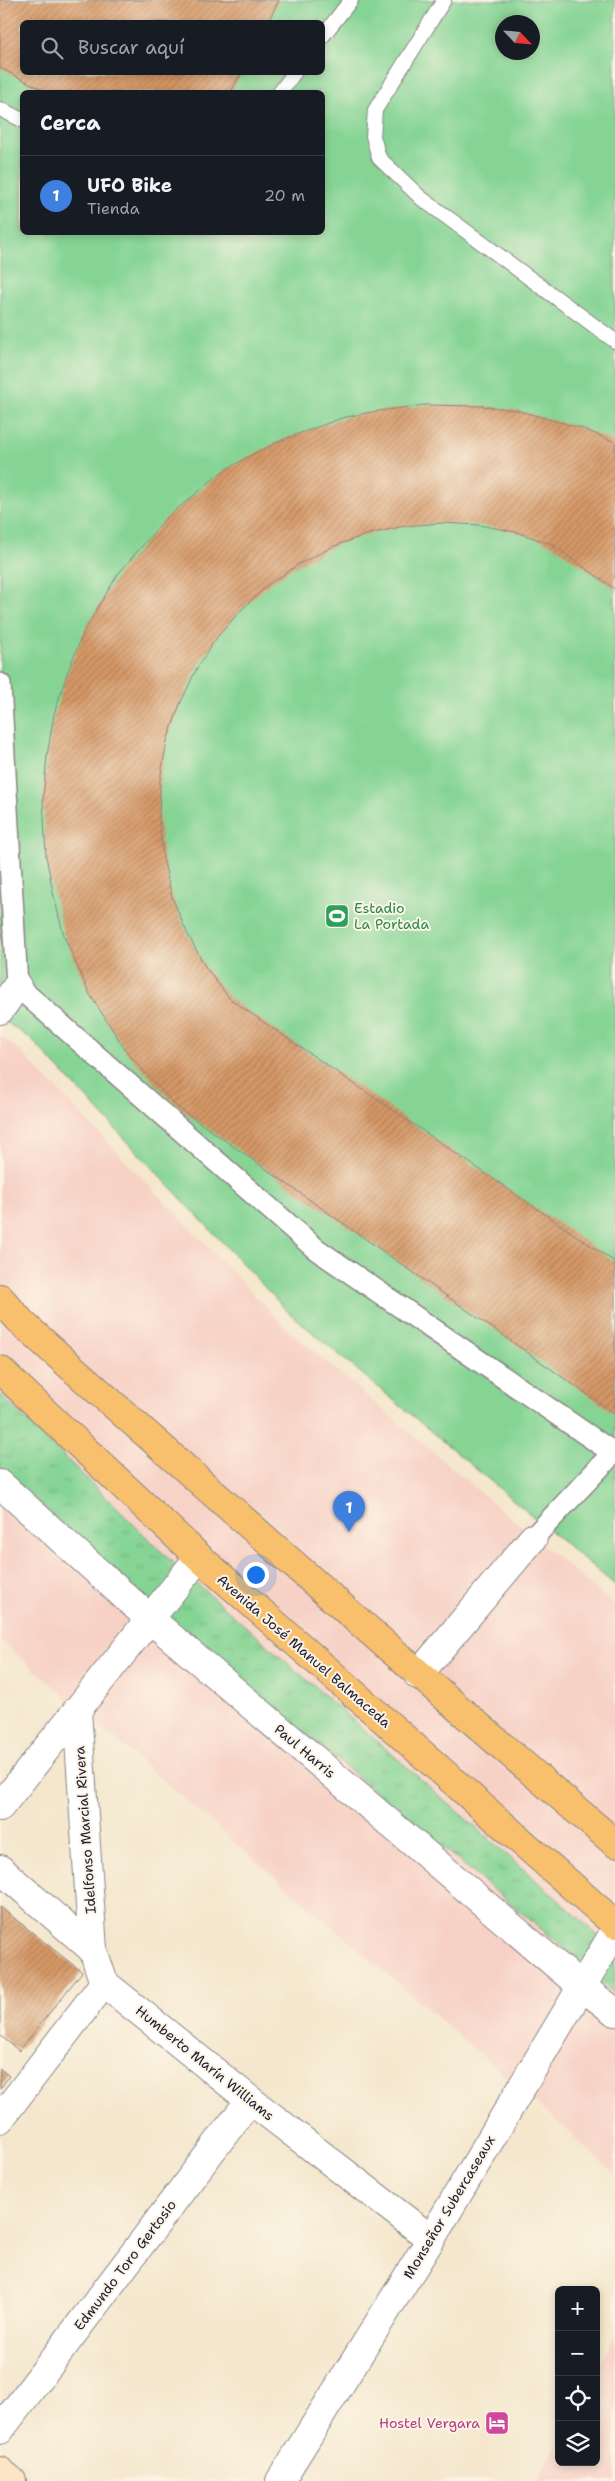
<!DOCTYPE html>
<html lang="es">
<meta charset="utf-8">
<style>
body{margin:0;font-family:"Shantell Sans",sans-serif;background:#20242c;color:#f1f3f6}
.controls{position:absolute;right:15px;bottom:15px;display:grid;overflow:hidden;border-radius:8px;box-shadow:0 2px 8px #0003}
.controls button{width:45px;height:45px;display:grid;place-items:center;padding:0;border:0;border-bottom:1px solid #363941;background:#171b24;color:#f1f3f6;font:25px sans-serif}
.compass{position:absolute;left:495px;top:15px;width:45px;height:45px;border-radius:50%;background:#171b24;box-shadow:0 2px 8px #0003;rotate:116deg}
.you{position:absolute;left:255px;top:1574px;width:18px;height:18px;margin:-12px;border:4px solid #fff;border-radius:50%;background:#1a73e8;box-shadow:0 0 0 8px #1a73e833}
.badge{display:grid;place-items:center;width:32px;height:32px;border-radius:50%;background:#1f6fb2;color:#fff;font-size:16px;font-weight:700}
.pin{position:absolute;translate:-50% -41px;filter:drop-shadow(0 1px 2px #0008)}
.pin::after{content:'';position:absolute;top:26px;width:18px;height:15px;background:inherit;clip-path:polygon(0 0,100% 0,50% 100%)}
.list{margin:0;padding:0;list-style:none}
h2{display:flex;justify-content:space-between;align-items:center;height:65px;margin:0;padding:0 20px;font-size:21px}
h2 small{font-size:16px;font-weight:400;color:#9ea1a6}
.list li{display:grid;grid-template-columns:32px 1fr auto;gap:15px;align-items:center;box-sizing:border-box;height:80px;padding:0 20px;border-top:1px solid #363941}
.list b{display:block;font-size:19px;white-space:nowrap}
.list p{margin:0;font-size:16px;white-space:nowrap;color:#9ea1a6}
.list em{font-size:16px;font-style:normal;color:#9ea1a6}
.icon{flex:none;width:28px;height:28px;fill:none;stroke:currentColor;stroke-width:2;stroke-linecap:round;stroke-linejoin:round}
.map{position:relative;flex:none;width:615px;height:2481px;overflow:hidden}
.search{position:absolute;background:#171b24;box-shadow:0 2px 8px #0003;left:20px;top:20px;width:305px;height:55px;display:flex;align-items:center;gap:12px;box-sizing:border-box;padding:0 18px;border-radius:8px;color:#9ea1a6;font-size:19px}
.panel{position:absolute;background:#171b24;box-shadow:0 2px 8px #0003;left:20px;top:90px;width:305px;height:145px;border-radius:8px}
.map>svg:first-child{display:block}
.built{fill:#f7d1c6}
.grass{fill:#85d494;stroke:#547b68;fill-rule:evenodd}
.park{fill:url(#park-tufts);stroke:#547b68}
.building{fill:url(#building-hatch)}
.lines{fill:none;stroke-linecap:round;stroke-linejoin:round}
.service-casing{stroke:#8b8484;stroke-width:16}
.pedestrian-casing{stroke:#8b8484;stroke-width:24}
.minor-casing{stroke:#8b8484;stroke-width:30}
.secondary-casing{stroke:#8b8484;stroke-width:30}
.primary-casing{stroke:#8b8484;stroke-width:30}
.service{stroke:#fff;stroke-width:14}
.pedestrian{stroke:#fff;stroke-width:21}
.minor{stroke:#fff;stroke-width:28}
.secondary{stroke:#fce5c4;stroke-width:28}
.primary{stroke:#f8bf6c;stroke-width:28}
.labels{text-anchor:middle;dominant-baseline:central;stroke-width:4;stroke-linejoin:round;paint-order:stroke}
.leisure-label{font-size:14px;fill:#27864d;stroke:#fcf5e5;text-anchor:start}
.street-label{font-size:14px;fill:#22223b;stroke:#fcf5e5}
.hotel-label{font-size:14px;fill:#b23c85;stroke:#fcf5e5;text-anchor:end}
</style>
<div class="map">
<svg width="615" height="2481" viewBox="0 0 615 2481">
<defs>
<pattern id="park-tufts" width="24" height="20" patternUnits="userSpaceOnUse" patternTransform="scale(1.25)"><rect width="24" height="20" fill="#85d494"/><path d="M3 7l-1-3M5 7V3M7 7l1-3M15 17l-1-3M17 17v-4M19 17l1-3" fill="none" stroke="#73b680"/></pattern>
<pattern id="building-hatch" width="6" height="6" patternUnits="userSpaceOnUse" patternTransform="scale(1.25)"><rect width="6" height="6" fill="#d69866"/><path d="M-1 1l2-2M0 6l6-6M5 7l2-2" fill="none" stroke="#ad7c55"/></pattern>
</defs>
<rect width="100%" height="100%" fill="#fcf5e5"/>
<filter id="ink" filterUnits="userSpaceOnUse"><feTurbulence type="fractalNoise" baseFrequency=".02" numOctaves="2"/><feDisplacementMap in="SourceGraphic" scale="10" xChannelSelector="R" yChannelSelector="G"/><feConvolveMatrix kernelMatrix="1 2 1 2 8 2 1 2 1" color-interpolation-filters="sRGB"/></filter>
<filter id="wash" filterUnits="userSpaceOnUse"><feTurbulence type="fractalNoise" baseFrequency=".0096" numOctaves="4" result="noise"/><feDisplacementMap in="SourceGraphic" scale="20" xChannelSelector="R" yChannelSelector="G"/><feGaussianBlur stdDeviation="1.12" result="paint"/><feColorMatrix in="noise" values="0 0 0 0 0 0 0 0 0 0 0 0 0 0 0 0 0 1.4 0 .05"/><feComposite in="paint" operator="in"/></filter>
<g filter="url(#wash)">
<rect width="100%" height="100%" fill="#f4e7cd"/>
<!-- built -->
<path class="built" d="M 0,1035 L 21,1052 L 285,1327 L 615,1606 L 615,2174 L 499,2070 L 0,1640 Z
M 615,2337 L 615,2481 L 537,2481 L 559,2441 L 559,2462 L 596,2462 L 596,2372 Z"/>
<!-- grass -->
<path class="grass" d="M 0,0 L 615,0 L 615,1585 L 288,1312 L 31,1039 L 0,1018 ZM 22,22 L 322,22 L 322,72 L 22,72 ZM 502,22 L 532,22 L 532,52 L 502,52 ZM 22,92 L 322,92 L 322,232 L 22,232 Z"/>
<!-- park -->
<path class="park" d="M 0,1394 L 170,1560 L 578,1917 L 615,1953 L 615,1994 L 557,1942 L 141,1598 L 0,1467 Z"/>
<g id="blocks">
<!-- building -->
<path class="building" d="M 0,0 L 279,0 L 268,22 L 22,22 L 22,72 L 242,72 L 231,92 L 47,92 L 0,68 Z
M 425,405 L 482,406 L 516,410 L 581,428 L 615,442 L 615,589 L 551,544 L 516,532 L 479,525 L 442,523 L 405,526 L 369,534 L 334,546 L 301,563 L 269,584 L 242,609 L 217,637 L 197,668 L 180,704 L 167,741 L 160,780 L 159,819 L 163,858 L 172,897 L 187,933 L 206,968 L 230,999 L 615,1262 L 615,1414 L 176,1106 L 128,1054 L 89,993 L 64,936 L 54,897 L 46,856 L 43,799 L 47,756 L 54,714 L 68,671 L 85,629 L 118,574 L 165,519 L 222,472 L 251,455 L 282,440 L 342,418 L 371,412 Z
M 0,1907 L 82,1972 L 19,2051 L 0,2035 Z
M 0,2069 L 9,2076 L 0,2089 Z"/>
</g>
</g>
<g filter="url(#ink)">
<use href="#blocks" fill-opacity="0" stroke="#8b8484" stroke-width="1"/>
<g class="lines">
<defs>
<path id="service" d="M 444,0 L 375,110 L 373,136 L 379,158 L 421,198 L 615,341
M 322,37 L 351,0
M 280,92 L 295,72
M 0,109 L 22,120"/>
<path id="pedestrian" d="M 0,684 L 17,986 L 316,1249 L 615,1454
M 533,1538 L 613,1453"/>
<path id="minor" d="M 0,1010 L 17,986
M 0,1484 L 150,1619 L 581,1986 L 615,2012
M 418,1675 L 533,1538
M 77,1710 L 93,1950
M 0,1807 L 199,1557
M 0,1869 L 93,1950 L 104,1983 L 250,2100 L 431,2239
M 0,2119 L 104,1983
M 0,2430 L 250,2100
M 280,2481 L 431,2239 L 615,1931"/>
<path id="secondary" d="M 0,2471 L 12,2481"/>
<path id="primary" d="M 0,1298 L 23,1324 C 219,1499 415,1673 615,1843
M 0,1370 L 199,1557 L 615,1924"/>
</defs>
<!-- service casing -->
<use href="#service" class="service-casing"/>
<!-- pedestrian casing -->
<use href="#pedestrian" class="pedestrian-casing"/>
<!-- minor casing -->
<use href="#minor" class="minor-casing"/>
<!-- secondary casing -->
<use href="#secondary" class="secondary-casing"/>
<!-- primary casing -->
<use href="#primary" class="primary-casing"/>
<!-- service -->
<use href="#service" class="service"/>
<!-- pedestrian -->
<use href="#pedestrian" class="pedestrian"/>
<!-- minor -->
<use href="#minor" class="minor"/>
<!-- secondary -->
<use href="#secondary" class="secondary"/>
<!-- primary -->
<use href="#primary" class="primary"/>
</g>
</g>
<!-- icons -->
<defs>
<symbol id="stadium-square" viewBox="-11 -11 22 22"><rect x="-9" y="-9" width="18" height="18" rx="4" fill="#2e9e5b" stroke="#fcf5e5"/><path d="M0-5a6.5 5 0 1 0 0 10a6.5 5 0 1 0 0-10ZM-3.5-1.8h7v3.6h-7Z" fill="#fff"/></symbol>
<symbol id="hotel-square" viewBox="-11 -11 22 22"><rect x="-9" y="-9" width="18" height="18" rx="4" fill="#d1479c" stroke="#fcf5e5"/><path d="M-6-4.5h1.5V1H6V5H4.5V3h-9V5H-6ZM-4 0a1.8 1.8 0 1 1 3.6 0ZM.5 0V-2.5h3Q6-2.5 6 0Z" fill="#fff"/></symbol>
</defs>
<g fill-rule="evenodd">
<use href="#stadium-square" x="323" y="902" width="28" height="28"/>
<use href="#hotel-square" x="483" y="2409" width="28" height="28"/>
</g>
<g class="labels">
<!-- leisure labels -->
<g class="leisure-label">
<text x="354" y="908">Estadio<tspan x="354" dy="16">La Portada</tspan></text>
</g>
<!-- street labels -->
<g class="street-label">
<text transform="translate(304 1651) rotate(41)">Avenida José Manuel Balmaceda</text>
<text transform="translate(305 1751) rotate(40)">Paul Harris</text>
<text transform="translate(85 1830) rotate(-94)">Idelfonso Marcial Rivera</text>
<text transform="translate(205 2063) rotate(39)">Humberto Marín Williams</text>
<text transform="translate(449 2207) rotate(-59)">Monseñor Subercaseaux</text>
<text transform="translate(125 2265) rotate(-53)">Edmundo Toro Gertosio</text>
</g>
<!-- hotel labels -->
<g class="hotel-label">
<text x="480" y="2423">Hostel Vergara</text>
</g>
</g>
</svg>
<div class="controls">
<button>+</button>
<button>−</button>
<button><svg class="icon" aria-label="locate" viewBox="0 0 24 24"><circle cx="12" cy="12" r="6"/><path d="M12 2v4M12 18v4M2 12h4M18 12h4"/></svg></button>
<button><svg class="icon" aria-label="layers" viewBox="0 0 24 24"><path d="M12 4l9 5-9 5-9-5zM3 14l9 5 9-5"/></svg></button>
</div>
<svg class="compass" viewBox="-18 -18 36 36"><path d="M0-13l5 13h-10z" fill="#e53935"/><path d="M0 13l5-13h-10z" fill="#9ea1a6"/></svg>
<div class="you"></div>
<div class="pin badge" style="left:349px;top:1532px;background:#3f7fe0">1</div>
<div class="search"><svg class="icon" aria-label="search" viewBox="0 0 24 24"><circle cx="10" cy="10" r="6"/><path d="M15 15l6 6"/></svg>Buscar aquí</div>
<section class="panel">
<h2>Cerca<small></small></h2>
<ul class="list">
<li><span class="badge" style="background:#3f7fe0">1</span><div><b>UFO Bike</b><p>Tienda</p></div><em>20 m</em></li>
</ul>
</section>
</div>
